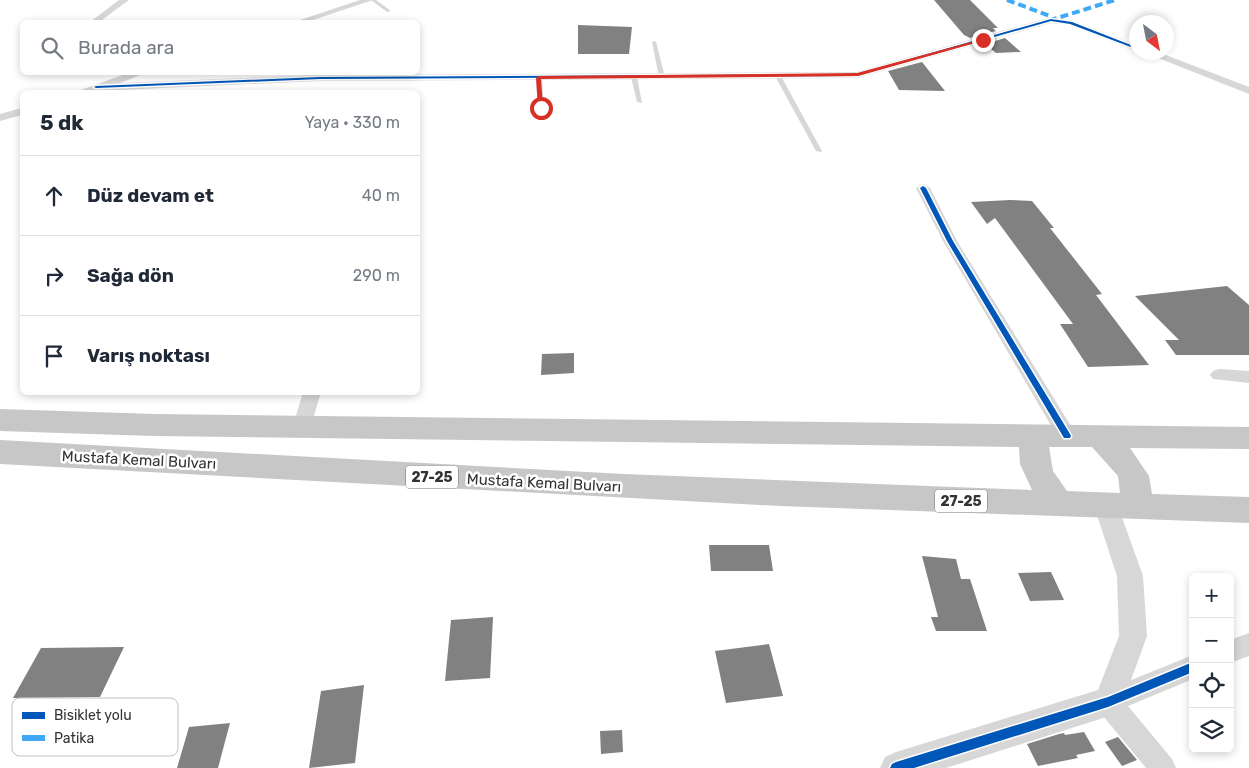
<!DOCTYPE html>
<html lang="tr">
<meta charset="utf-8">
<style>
body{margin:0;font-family:Rubik,sans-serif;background:#f6f6f7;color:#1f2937}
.controls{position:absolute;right:15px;bottom:15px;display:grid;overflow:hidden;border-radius:8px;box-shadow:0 2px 8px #0003}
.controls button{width:45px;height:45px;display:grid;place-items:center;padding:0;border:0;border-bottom:1px solid #e0e1e3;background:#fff;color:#1f2937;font:25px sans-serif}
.compass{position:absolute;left:1129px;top:15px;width:45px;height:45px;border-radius:50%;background:#fff;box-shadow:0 2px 8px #0003;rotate:148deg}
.stop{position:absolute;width:15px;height:15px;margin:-11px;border:4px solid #d93025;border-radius:50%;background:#fff}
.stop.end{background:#d93025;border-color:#fff;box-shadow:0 1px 5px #0008}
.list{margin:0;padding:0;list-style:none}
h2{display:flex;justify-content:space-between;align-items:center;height:65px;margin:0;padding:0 20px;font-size:21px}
h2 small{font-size:16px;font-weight:400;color:#747a83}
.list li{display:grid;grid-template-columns:32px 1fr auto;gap:15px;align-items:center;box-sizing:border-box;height:80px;padding:0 20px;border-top:1px solid #e0e1e3}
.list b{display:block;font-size:19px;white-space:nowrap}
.list em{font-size:16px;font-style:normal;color:#747a83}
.icon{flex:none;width:28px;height:28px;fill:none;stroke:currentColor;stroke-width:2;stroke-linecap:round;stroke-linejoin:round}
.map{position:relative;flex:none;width:1249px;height:768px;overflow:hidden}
.search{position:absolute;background:#fff;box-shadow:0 2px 8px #0003;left:20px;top:20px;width:400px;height:55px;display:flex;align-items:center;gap:12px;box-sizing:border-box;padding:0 18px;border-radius:8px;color:#747a83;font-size:19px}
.panel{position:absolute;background:#fff;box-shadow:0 2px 8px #0003;left:20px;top:90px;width:400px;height:305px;border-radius:8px}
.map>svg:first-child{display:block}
.building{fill:#818181}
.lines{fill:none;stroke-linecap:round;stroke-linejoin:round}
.service{fill:#d7d7d7;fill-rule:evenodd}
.minor{fill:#d7d7d7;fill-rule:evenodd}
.tertiary{fill:#d7d7d7;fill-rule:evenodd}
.trunk{fill:#c7c7c7;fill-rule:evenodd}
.quiet{stroke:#3fa9f5;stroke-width:4;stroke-dasharray:8 4;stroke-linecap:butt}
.cycleway-casing{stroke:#fff;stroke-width:3}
.cycleway{fill:#0057b8;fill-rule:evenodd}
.route{fill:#d93025}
.labels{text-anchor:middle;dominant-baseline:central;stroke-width:5;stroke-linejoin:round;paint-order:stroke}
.shield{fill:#fff;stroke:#707070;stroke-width:1}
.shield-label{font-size:14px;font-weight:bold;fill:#333}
.street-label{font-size:15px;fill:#333;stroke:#fff}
.key{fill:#fff;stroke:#c2c2c2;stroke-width:1}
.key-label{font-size:14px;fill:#333}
</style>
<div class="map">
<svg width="1249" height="768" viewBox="0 0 1249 768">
<rect width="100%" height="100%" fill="#fff"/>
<!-- building -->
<path class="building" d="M 934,0 L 970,0 L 998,28 L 993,28 L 996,31 L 970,38 L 964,35 Z
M 578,25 L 632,27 L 629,54 L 578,54 Z
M 1005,38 L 1021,52 L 996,53 L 985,44 Z
M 922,62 L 945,91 L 899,90 L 888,71 Z
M 1010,200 L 1032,201 L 1054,228 L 1050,228 L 1102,294 L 1096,295 L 1149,365 L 1088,367 L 1060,324 L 1073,324 L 995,218 L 987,224 L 971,202 Z
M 1227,286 L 1249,305 L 1249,355 L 1176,355 L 1165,340 L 1179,340 L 1135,296 Z
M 574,353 L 574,373 L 541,375 L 542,354 Z
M 709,545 L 769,545 L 773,571 L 711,571 Z
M 922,556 L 956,559 L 961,579 L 970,579 L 987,631 L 936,631 L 931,617 L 938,617 Z
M 1051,572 L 1064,600 L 1030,601 L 1018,573 Z
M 493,617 L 490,678 L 445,681 L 451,620 Z
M 769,644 L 783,696 L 726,703 L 715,651 Z
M 124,647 L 100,697 L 13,698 L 41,648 Z
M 364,685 L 355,763 L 309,768 L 321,691 Z
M 230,723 L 218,768 L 177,768 L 189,727 Z
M 622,730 L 623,752 L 601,754 L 600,731 Z
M 1084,732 L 1095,751 L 1076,755 L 1078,758 L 1038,766 L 1027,744 L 1059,734 L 1064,733 L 1065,735 Z
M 1118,737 L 1137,760 L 1122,766 L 1105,742 Z"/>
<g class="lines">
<!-- service -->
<path class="service" d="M 371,0 L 376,0 L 391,11 L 387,12 Z
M 654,41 L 656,42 L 665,77 L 662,79 L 659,77 L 652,42 Z
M 778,74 L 781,76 L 822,151 L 821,152 L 816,151 L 775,76 Z
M 634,75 L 637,77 L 642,103 L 637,102 L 631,77 Z
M 539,76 L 542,78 L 544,108 L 541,110 L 538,108 L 536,78 Z"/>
<!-- minor -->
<path class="minor" d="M 119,0 L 129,0 L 99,22 L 90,22 Z
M 360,0 L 373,0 L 307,22 L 294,22 Z
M 1051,17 L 1074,21 L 1136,45 L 1136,51 L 1069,25 L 1051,23 L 857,78 L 320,81 L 75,92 L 131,72 L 148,72 L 120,83 L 320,75 L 857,72 Z
M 1143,52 L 1158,52 L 1249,87 L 1249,94 Z
M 22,108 L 22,115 L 0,121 L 0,114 Z
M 923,184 L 930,188 L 957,241 L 1074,431 L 1076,436 L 1074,441 L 1067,443 L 1060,441 L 943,241 L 916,188 Z
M 1219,369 L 1249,371 L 1249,383 L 1213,379 L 1210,375 L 1213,371 Z
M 303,392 L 321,392 L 311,426 L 309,431 L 302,433 L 295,431 L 293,426 Z
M 1249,633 L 1249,656 L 1230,663 L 1230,640 Z
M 1193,655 L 1193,679 L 1128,706 L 1172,759 L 1176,768 L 1146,768 L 1099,711 L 1096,702 L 1099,693 Z"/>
<!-- tertiary -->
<path class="tertiary" d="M 1106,496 L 1115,499 L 1118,506 L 1143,576 L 1147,636 L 1119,713 L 946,768 L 880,768 L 885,757 L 896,752 L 1098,690 L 1119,636 L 1117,576 L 1094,506 L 1097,499 Z"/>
<!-- trunk -->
<path class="trunk" d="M 0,409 L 154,414 L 1249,427 L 1249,449 L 1130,448 L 1149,476 L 1152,494 L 1249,497 L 1249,523 L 780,506 L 0,464 L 0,440 L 624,474 L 1032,490 L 1020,464 L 1019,447 L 154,436 L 0,431 ZM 1049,447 L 1092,447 L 1118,476 L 1120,493 L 1067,491 L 1053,471 Z"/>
<!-- quiet -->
<path class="quiet" d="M 1007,0 L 1050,16 L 1051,20 L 1115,0"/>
<defs>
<path id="cycleway" d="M 1051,19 L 1072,22 L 1136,47 L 1136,49 L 1070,24 L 1051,21 L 857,76 L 320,79 L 96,88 L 94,87 L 96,86 L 320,77 L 857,74 Z
M 923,186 L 926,188 L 953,241 L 1070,434 L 1071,436 L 1070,438 L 1064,438 L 947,241 L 920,188 Z
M 1193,662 L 1193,672 L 1108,707 L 914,768 L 890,768 L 892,764 L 896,762 L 1108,697 Z"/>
</defs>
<!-- cycleway casing -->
<use href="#cycleway" class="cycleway-casing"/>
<!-- cycleway -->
<use href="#cycleway" class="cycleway"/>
</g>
<!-- route -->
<path class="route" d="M 982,39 L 986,40 L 858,76 L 541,79 L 543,108 L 538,108 L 536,78 L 539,76 L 857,73 Z"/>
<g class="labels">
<!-- shield labels -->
<g class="shield">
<rect x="406" y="465.5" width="52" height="23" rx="4"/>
<rect x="935" y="489.5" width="52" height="23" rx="4"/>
</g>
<g class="shield-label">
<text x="432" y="477">27-25</text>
<text x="961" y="501">27-25</text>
</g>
<!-- street labels -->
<g class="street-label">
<text transform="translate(139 460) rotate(3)">Mustafa Kemal Bulvarı</text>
<text transform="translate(544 483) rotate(3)">Mustafa Kemal Bulvarı</text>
</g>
</g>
<!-- legend -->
<rect x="12" y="698" width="166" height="58" rx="8" class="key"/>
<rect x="22" y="712" width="23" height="7" fill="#0057b8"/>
<rect x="22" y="735" width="23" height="6" fill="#3fa9f5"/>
<g class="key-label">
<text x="54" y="720">Bisiklet yolu</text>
<text x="54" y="743">Patika</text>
</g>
</svg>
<div class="controls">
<button>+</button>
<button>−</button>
<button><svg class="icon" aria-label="locate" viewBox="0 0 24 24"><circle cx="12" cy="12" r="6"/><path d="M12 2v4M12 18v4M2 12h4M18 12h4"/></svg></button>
<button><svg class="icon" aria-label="layers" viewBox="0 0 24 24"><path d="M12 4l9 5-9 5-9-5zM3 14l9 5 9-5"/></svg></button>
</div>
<svg class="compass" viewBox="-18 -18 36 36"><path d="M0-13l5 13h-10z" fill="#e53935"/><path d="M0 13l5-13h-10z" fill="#747a83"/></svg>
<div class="stop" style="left:541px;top:108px"></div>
<div class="stop end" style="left:983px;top:40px"></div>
<div class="search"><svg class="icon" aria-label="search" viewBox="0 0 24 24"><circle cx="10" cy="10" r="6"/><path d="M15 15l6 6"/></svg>Burada ara</div>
<section class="panel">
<h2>5 dk<small>Yaya · 330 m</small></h2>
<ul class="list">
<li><svg class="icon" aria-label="ahead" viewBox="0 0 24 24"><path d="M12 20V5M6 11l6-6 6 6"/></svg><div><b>Düz devam et</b></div><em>40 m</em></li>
<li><svg class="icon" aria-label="right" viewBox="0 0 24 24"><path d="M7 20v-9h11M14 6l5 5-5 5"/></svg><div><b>Sağa dön</b></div><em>290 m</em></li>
<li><svg class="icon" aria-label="arrive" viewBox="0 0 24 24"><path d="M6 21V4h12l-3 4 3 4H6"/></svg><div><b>Varış noktası</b></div></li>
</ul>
</section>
</div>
